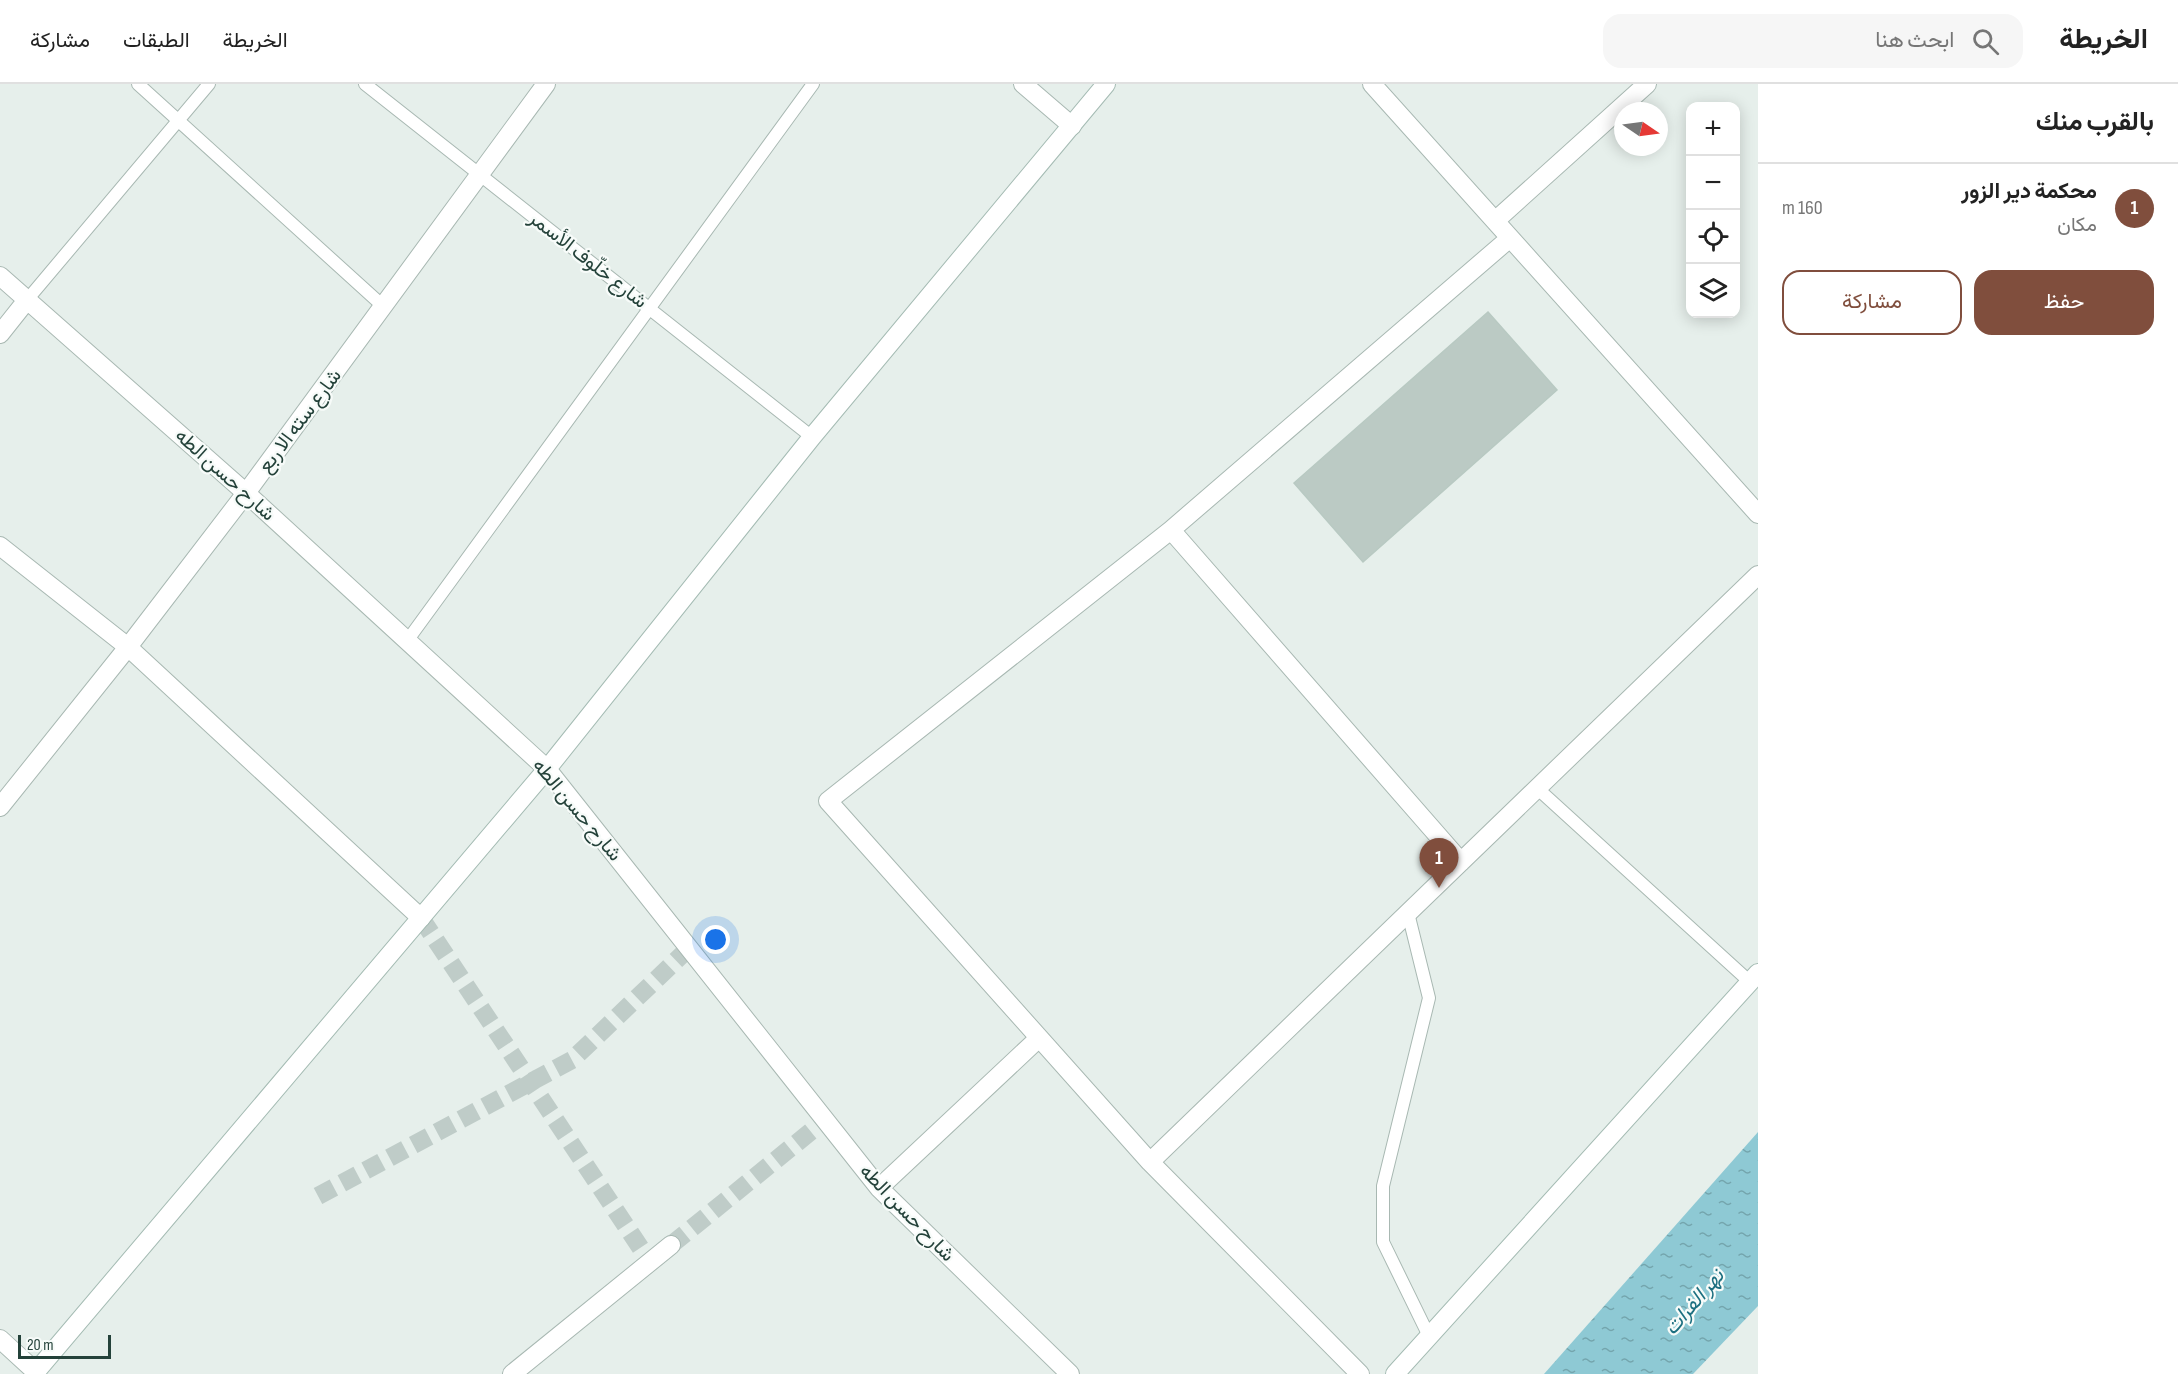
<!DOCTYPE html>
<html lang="ar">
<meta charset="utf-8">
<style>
body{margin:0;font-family:"Sofia Sans Condensed",Vazirmatn,sans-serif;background:#f6f6f6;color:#222;direction:rtl}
.controls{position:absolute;right:18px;top:18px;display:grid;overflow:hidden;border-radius:12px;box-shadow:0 3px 15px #0003}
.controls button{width:54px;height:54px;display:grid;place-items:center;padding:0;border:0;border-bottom:2px solid #e0e0e0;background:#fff;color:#222;font:30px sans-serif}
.compass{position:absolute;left:1614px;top:18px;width:54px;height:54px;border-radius:50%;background:#fff;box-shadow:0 3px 15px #0003;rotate:103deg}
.scale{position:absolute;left:18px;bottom:15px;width:93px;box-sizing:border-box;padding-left:6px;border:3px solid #24423a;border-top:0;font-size:16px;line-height:21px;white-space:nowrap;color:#24423a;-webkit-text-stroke:4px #f7fbf9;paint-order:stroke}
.you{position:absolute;left:716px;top:856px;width:21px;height:21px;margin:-15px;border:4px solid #fff;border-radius:50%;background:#1a73e8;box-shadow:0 0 0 9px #1a73e833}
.badge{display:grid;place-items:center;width:39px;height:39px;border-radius:50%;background:#804e3d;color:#fff;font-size:20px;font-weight:700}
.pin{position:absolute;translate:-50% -50px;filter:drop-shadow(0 2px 3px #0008)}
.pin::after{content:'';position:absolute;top:32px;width:21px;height:18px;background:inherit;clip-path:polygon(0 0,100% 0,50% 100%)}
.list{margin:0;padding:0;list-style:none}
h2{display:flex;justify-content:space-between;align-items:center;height:78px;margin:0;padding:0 24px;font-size:26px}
h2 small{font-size:20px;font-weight:400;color:#767676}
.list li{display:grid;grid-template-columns:39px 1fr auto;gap:18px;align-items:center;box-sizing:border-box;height:90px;padding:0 24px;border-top:2px solid #e0e0e0}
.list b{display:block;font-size:22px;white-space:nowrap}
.list p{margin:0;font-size:20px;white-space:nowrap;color:#767676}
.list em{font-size:20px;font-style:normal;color:#767676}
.actions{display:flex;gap:12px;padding:18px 24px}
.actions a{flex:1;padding:14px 0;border:2px solid #804e3d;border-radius:18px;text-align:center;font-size:21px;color:#804e3d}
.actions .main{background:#804e3d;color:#fff}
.icon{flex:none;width:33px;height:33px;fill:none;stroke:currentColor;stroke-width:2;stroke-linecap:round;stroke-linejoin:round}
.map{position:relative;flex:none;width:1758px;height:1290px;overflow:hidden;direction:ltr}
header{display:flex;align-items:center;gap:36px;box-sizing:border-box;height:84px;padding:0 30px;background:#fff;border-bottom:2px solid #e0e0e0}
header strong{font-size:28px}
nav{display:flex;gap:33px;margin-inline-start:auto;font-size:21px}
.search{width:420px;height:54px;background:#f6f6f6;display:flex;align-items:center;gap:15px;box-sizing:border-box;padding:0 21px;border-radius:18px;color:#767676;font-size:22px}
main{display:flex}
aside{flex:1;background:#fff}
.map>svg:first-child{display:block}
.water{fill:url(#water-ripples)}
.building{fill:#bbcac4;stroke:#b8c9c2;stroke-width:1.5}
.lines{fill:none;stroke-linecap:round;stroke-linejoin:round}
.street-tunnel{stroke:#bfccc8;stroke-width:18;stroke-dasharray:18 9;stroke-linecap:butt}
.lane-casing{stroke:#a8b8b2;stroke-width:14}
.street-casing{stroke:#a8b8b2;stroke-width:20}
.secondary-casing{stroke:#a4bbb3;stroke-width:20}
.lane{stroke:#fff;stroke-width:12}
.street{stroke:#fff;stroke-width:18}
.secondary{stroke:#fff;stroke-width:18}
.labels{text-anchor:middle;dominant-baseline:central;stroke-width:4.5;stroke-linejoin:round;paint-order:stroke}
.street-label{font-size:20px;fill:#24423a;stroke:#f7fbf9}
.water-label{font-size:21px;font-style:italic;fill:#1c6f80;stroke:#f7fbf9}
</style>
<header>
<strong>الخريطة</strong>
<div class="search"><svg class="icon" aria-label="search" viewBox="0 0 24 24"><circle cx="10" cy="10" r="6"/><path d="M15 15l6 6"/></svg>ابحث هنا</div>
<nav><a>الخريطة</a><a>الطبقات</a><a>مشاركة</a></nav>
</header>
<main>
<aside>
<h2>بالقرب منك<small></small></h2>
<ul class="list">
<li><span class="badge">1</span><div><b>محكمة دير الزور</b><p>مكان</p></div><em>160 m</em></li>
</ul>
<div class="actions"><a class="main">حفظ</a><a>مشاركة</a></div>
</aside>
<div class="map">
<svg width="1758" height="1290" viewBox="0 0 1758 1290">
<defs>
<pattern id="water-ripples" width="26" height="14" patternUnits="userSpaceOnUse" patternTransform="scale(1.5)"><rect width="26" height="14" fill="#8ec9d4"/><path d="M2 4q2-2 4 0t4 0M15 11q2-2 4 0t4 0" fill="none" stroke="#74a5ad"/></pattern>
</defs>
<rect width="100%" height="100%" fill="#e6efeb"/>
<!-- water -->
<path class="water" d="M 1758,1048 L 1758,1222 L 1693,1290 L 1544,1290 Z"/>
<!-- building -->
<path class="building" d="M 1488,228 L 1557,306 L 1363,478 L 1294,399 Z"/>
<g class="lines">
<!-- street-tunnel -->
<path class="street-tunnel" d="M 421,834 L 650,1178
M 318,1112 L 572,976 L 689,864
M 671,1161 L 825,1036"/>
<defs>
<path id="lane" d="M 138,0 L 384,223
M 365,0 L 812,353
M 27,216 L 209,0
M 407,557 L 813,0
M 1538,705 L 1750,898
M 1408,829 L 1429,914 L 1383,1102 L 1383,1158 L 1429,1252"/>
<path id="street" d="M 1023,0 L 1072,42
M 1372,0 L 1758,430
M 1495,137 L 1647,0
M 0,192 L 246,409 L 547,685 L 879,1104 L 1070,1290
M 0,250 L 27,216
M 1171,446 L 1461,778
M 0,462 L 128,563 L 421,834
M 0,723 L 128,563 L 246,409 L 546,0
M 1150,1078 L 1758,491
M 879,1104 L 1039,954
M 0,1255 L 36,1288
M 512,1290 L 671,1161
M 1360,1290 L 1150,1078 L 828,717 L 1171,446 L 1510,154"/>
<path id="secondary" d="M 34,1290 L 547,685 L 812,353 L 1106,0
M 1395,1290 L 1758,889"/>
</defs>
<!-- lane casing -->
<use href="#lane" class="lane-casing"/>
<!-- street casing -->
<use href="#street" class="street-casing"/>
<!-- secondary casing -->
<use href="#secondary" class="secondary-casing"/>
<!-- lane -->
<use href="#lane" class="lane"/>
<!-- street -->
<use href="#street" class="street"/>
<!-- secondary -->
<use href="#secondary" class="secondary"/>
</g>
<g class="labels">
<!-- street labels -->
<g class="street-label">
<text transform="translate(588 176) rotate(38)">شارع خلّوف الأسمر</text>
<text transform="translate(300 337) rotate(-53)">شارع سته الا ربع</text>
<text transform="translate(225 391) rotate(42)">شارح حسن الطه</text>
<text transform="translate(577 726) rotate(50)">شارح حسن الطه</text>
<text transform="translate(907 1129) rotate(46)">شارح حسن الطه</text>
</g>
<!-- water labels -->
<g class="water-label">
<text transform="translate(1694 1218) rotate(-49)">نهر الفرات</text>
</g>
</g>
</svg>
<div class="controls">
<button>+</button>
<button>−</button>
<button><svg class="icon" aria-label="locate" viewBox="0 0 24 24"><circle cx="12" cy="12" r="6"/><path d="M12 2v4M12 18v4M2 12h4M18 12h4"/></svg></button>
<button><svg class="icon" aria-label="layers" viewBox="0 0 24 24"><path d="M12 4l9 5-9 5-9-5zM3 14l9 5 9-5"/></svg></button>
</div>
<svg class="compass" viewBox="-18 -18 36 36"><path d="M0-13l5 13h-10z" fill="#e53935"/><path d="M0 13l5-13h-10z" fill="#767676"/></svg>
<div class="scale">20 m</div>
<div class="you"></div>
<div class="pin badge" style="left:1439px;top:804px">1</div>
</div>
</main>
